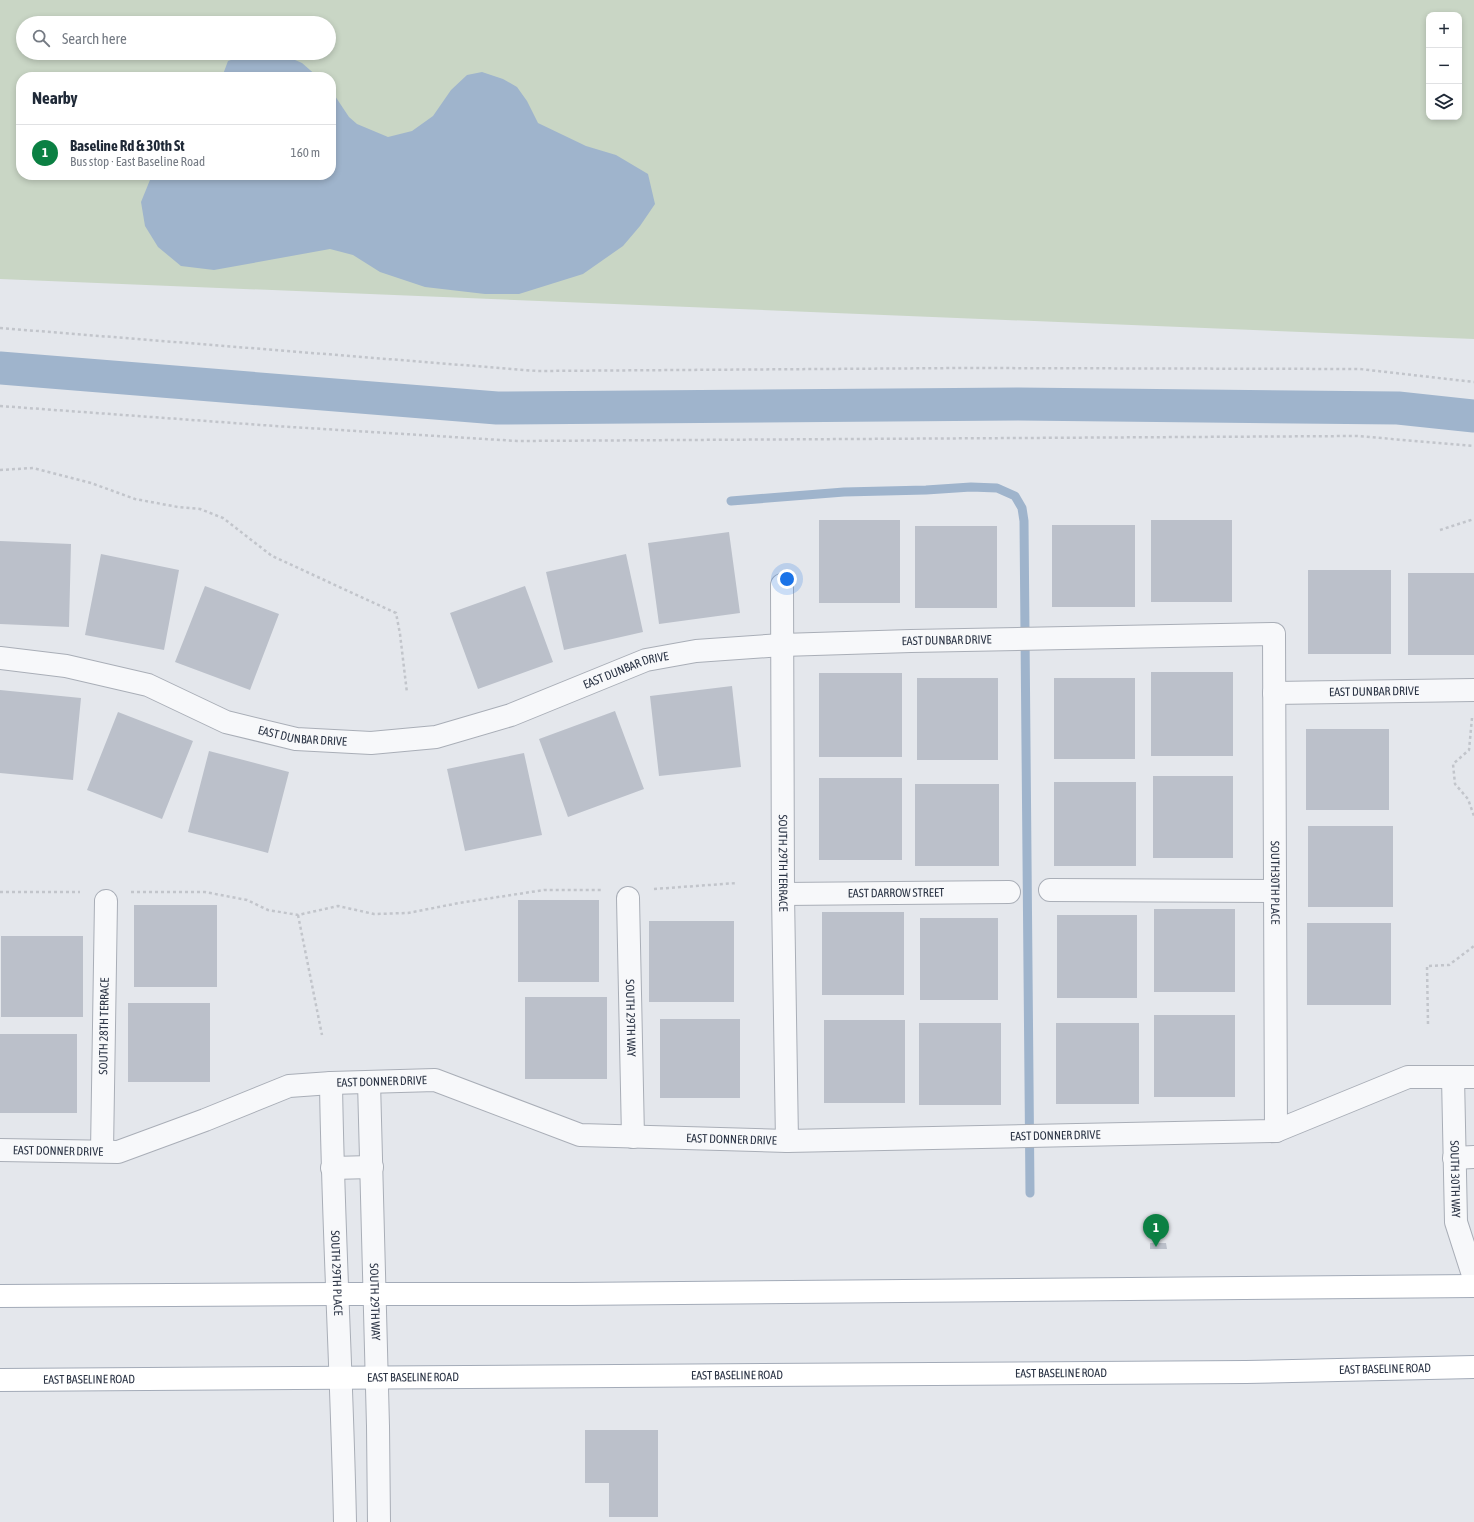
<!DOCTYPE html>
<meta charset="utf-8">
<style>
body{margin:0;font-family:"Asap Condensed",sans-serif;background:#f2f2f3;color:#1f2937}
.controls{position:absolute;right:12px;top:12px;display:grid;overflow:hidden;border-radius:8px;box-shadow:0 2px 6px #0003}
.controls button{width:36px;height:36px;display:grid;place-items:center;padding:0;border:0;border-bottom:1px solid #e0e1e3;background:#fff;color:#1f2937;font:20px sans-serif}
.you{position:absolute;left:787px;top:579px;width:14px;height:14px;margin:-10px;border:3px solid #fff;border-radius:50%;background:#1a73e8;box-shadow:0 0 0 6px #1a73e833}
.badge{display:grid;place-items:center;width:26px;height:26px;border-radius:50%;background:#0b8043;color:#fff;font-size:13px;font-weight:700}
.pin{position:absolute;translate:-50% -33px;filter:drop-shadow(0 1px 2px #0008)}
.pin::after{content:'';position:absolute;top:21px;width:14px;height:12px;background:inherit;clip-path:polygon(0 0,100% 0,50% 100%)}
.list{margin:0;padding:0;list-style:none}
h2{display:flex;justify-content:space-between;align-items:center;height:52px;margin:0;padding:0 16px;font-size:17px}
h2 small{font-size:13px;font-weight:400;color:#747a83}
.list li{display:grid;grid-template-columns:26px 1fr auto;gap:12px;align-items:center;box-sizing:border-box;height:56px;padding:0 16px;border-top:1px solid #e0e1e3}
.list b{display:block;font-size:15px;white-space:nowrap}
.list p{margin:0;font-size:13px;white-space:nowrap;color:#747a83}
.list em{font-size:13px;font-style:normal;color:#747a83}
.icon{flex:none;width:22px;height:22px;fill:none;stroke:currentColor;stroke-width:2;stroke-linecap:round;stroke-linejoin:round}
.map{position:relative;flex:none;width:1474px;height:1522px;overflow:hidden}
.search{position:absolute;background:#fff;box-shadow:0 2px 6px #0003;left:16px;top:16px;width:320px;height:44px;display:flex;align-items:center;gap:10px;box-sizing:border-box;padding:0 14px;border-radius:22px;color:#747a83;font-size:15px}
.panel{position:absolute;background:#fff;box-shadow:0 2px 6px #0003;left:16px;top:72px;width:320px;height:108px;border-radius:16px}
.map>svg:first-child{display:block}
.green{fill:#c9d6c5;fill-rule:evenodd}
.water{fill:#9fb4cc}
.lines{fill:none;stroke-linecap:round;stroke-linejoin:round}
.stream{stroke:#9fb4cc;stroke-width:9}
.canal{stroke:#9fb4cc;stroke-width:33}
.building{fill:#bbc0ca}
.street-casing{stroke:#a9aeb7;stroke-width:24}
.primary-casing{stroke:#a3abb8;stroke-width:24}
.path{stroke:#c2c5cb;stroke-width:2.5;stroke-dasharray:3 3;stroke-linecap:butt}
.street{stroke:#f7f8fa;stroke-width:22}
.primary{stroke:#fff;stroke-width:22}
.labels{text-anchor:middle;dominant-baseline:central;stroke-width:3;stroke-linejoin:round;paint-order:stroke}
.street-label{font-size:12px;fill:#2b3445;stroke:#f4f6f9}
</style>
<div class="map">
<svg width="1474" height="1522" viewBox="0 0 1474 1522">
<rect width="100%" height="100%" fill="#e4e7ec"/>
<!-- green -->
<path class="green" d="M 0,0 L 1474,0 L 1474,339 L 0,279 ZM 1429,15 L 1459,15 L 1459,117 L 1429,117 ZM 23,23 L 329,23 L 329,53 L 23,53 ZM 21,77 L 331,77 L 331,175 L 21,175 Z"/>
<!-- water -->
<path class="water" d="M 279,53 L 302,63 L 318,77 L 222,77 L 228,61 L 248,54 Z
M 482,72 L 503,79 L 517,87 L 527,101 L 538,123 L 586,146 L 616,155 L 648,174 L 655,204 L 640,226 L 623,246 L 583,274 L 519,294 L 485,294 L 425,287 L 380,272 L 353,255 L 330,249 L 214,270 L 181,266 L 158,247 L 145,226 L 141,202 L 152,175 L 331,175 L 331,90 L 349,117 L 357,124 L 388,137 L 412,131 L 433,116 L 451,90 L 467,75 Z"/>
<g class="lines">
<!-- stream -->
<path class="stream" d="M 731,501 L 844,492 L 926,490 L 971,487 L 997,488 L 1015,496 L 1022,508 L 1024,521 L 1030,1193"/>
<!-- canal -->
<path class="canal" d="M 0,368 L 497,408 L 1018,404 L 1398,408 L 1474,416"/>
</g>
<!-- building -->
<path class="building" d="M 819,520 L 900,520 L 900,603 L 819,603 Z
M 1151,520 L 1232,520 L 1232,602 L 1151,602 Z
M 1052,525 L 1135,525 L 1135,607 L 1052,607 Z
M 915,526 L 997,526 L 997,608 L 915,608 Z
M 729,532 L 740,613 L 659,624 L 648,543 Z
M 0,541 L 71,544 L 69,627 L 0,624 Z
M 101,554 L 179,570 L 164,650 L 85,635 Z
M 626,554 L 643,632 L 564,650 L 546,572 Z
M 1308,570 L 1391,570 L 1391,654 L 1308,654 Z
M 1408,573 L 1474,573 L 1474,655 L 1408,655 Z
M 205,586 L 279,614 L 250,690 L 175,662 Z
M 525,586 L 553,662 L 478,689 L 450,613 Z
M 1151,672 L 1233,672 L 1233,756 L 1151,756 Z
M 819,673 L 902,673 L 902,757 L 819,757 Z
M 917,678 L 998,678 L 998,760 L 917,760 Z
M 1054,678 L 1135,678 L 1135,759 L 1054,759 Z
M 732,686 L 741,767 L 659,776 L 650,696 Z
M 0,690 L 81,698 L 73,780 L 0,773 Z
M 615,711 L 644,789 L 568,817 L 539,739 Z
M 118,712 L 193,741 L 162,819 L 87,790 Z
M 1306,729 L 1389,729 L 1389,810 L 1306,810 Z
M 209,751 L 289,772 L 268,853 L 188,832 Z
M 524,753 L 542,835 L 465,851 L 447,769 Z
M 1153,776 L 1233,776 L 1233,858 L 1153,858 Z
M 819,778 L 902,778 L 902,860 L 819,860 Z
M 1054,782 L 1136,782 L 1136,866 L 1054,866 Z
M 915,784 L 999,784 L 999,866 L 915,866 Z
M 1308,826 L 1393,826 L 1393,907 L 1308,907 Z
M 518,900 L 599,900 L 599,982 L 518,982 Z
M 134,905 L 217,905 L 217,987 L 134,987 Z
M 1154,909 L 1235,909 L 1235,992 L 1154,992 Z
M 822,912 L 904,912 L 904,995 L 822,995 Z
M 1057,915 L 1137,915 L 1137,998 L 1057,998 Z
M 920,918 L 998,918 L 998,1000 L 920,1000 Z
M 649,921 L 734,921 L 734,1002 L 649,1002 Z
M 1307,923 L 1391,923 L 1391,1005 L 1307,1005 Z
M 1,936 L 83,936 L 83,1017 L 1,1017 Z
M 525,997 L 607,997 L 607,1079 L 525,1079 Z
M 128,1003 L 210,1003 L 210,1082 L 128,1082 Z
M 1154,1015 L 1235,1015 L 1235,1097 L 1154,1097 Z
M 660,1019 L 740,1019 L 740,1098 L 660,1098 Z
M 824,1020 L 905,1020 L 905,1103 L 824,1103 Z
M 919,1023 L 1001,1023 L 1001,1105 L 919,1105 Z
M 1056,1023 L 1139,1023 L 1139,1104 L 1056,1104 Z
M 0,1034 L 77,1034 L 77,1113 L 0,1113 Z
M 1150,1243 L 1166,1243 L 1167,1249 L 1150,1249 Z
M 585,1430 L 658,1430 L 658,1517 L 609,1517 L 609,1483 L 585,1483 Z"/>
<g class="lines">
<defs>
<g id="street">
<path id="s1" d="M 782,585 L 783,894 L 787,1141"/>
<path id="s2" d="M 0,658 L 66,666 L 148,685 L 226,722 L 296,739 L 371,743 L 436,737 L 511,715 L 646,660 L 696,651 L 782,645 L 911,641 L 1274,634 L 1276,1131"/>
<path id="s3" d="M 1274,693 L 1474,690"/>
<path d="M 1050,890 L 1274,891"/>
<path id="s4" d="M 783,894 L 1009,892"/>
<path id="s5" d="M 628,898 L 633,1137"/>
<path id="s6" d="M 1453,1077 L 1456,1222 L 1474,1278"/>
<path id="s7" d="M 369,1082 L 378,1426 L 379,1522"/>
<path id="s8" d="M 331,1083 C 333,1229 342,1375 345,1522"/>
<path id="s9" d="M 0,1150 L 118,1152 L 205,1120 L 289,1086 L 331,1083 L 435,1080 L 580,1135 L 787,1141 L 1276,1131 L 1408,1077 L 1474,1077"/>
<path id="s10" d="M 102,1151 L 106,901"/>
<path d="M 1454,1158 L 1474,1157"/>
<path d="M 332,1168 L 372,1167"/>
</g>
<g id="primary">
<path d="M 0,1296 L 338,1294 L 572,1294 L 1474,1286"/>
<path id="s11" d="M 0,1380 L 1246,1372 L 1474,1367"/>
</g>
</defs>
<!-- street casing -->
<use href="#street" class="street-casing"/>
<!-- primary casing -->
<use href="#primary" class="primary-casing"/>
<!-- path -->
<path class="path" d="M 0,328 L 537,371 L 964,368 L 1360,369 L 1474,382
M 0,406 L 275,426 L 517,441 L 1357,436 L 1474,446
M 0,470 L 33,468 L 91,483 L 135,499 L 178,507 L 200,509 L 223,518 L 272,556 L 396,613 L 400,634 L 407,693
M 1440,530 L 1474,519
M 1472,718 L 1469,750 L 1453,764 L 1455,784 L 1468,799 L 1474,816
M 654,889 L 737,883
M 0,892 L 80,892
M 131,892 L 205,892 L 247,900 L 268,910 L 298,915 L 338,906 L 374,914 L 408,913 L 459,903 L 544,890 L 603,890
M 298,915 L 322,1035
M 1428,1024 L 1427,966 L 1449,965 L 1474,946"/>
<!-- street -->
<use href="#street" class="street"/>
<!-- primary -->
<use href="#primary" class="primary"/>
</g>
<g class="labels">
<!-- street labels -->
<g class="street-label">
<text stroke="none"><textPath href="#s2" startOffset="975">EAST DUNBAR DRIVE</textPath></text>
<text stroke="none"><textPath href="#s2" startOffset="651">EAST DUNBAR DRIVE</textPath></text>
<text stroke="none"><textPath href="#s3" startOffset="100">EAST DUNBAR DRIVE</textPath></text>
<text stroke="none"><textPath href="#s2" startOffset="315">EAST DUNBAR DRIVE</textPath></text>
<text stroke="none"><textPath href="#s1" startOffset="278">SOUTH 29TH TERRACE</textPath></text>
<text stroke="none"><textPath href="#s2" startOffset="1551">SOUTH30TH PLACE</textPath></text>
<text stroke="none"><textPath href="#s4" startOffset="113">EAST DARROW STREET</textPath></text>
<text stroke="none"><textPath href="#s5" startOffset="120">SOUTH 29TH WAY</textPath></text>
<text stroke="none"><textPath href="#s10" startOffset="125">SOUTH 28TH TERRACE</textPath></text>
<text stroke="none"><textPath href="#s9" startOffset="394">EAST DONNER DRIVE</textPath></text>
<text stroke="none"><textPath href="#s9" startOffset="1078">EAST DONNER DRIVE</textPath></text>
<text stroke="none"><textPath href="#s9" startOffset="754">EAST DONNER DRIVE</textPath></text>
<text stroke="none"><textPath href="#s9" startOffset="58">EAST DONNER DRIVE</textPath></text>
<text stroke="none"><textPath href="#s6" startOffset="102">SOUTH 30TH WAY</textPath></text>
<text stroke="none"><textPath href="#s8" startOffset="190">SOUTH 29TH PLACE</textPath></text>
<text stroke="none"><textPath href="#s7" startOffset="220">SOUTH 29TH WAY</textPath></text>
<text stroke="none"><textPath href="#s11" startOffset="1385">EAST BASELINE ROAD</textPath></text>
<text stroke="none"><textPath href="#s11" startOffset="1061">EAST BASELINE ROAD</textPath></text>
<text stroke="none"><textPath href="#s11" startOffset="737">EAST BASELINE ROAD</textPath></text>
<text stroke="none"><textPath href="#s11" startOffset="413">EAST BASELINE ROAD</textPath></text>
<text stroke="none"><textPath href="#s11" startOffset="89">EAST BASELINE ROAD</textPath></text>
</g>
</g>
</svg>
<div class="controls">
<button>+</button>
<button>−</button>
<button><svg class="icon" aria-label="layers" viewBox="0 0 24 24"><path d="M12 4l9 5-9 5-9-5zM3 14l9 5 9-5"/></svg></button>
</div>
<div class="you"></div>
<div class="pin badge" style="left:1156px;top:1247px">1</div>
<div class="search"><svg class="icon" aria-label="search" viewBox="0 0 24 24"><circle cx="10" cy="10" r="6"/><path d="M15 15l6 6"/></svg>Search here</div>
<section class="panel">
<h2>Nearby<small></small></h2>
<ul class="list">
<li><span class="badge">1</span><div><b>Baseline Rd &amp; 30th St</b><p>Bus stop · East Baseline Road</p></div><em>160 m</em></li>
</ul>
</section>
</div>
